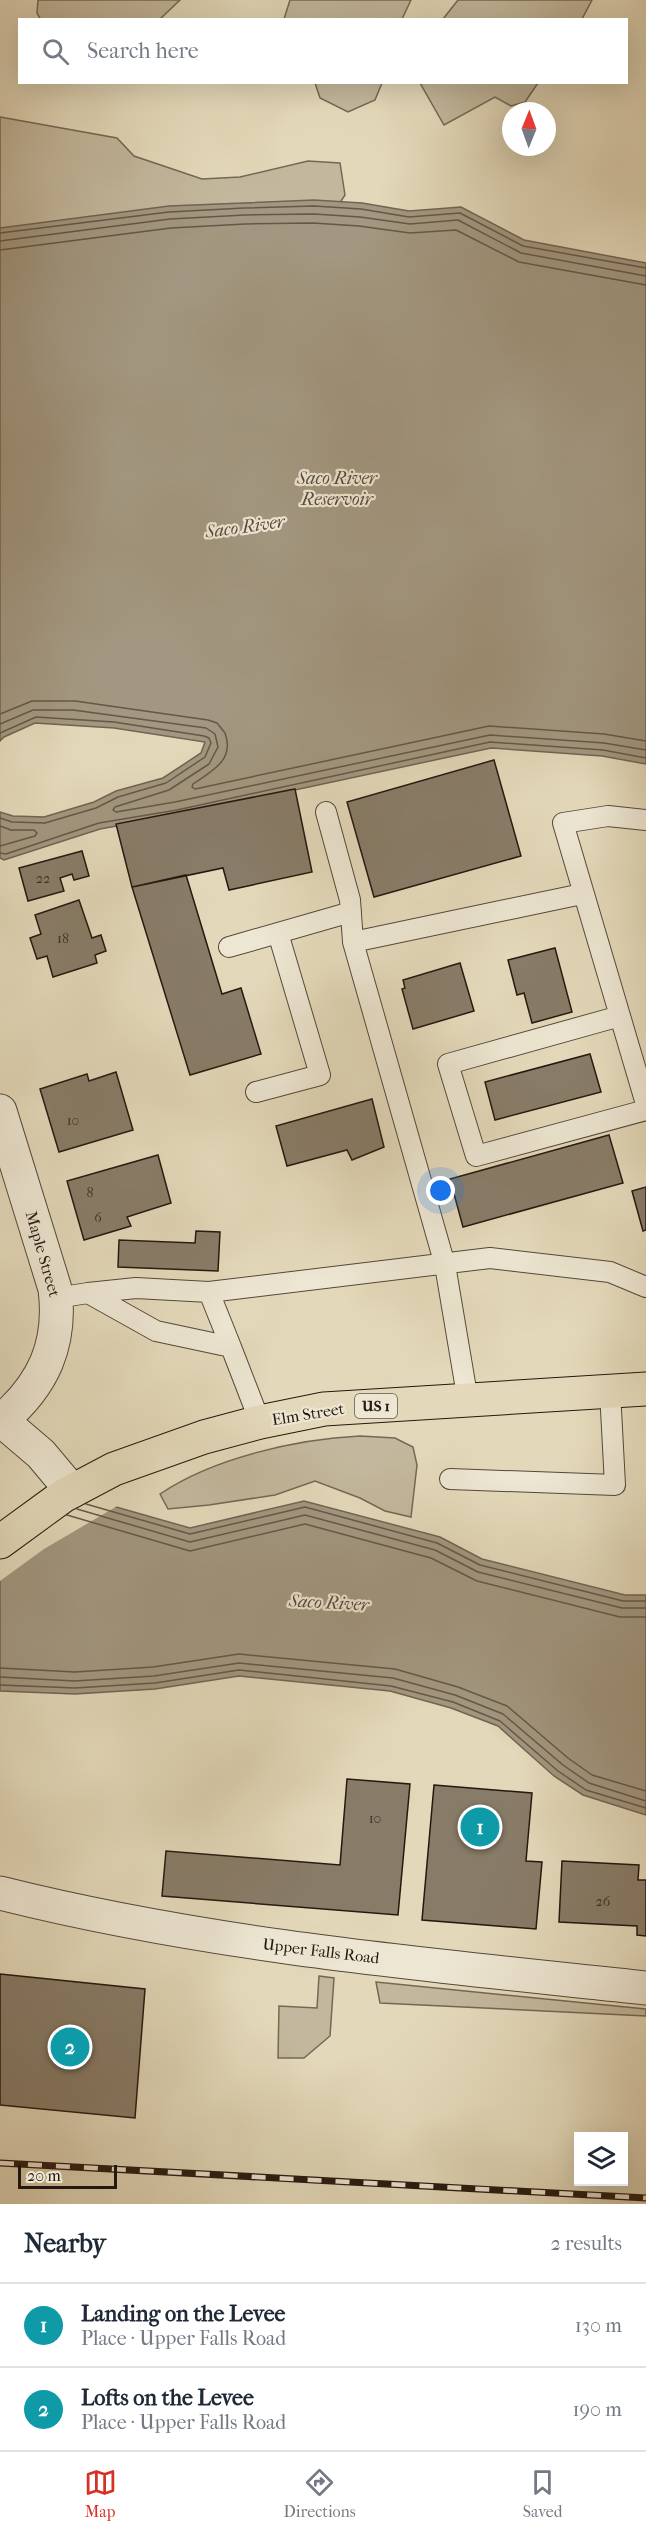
<!DOCTYPE html>
<meta charset="utf-8">
<style>
body{margin:0;font-family:"IM FELL French Canon",serif;background:#f2f2f3;color:#1f2937}
.controls{position:absolute;right:18px;bottom:18px;display:grid;overflow:hidden;border-radius:0px;box-shadow:0 6px 24px #0002}
.controls button{width:54px;height:54px;display:grid;place-items:center;padding:0;border:0;border-bottom:2px solid #e0e1e3;background:#fff;color:#1f2937;font:30px sans-serif}
.compass{position:absolute;left:502px;top:102px;width:54px;height:54px;border-radius:50%;background:#fff;box-shadow:0 6px 24px #0002;rotate:1deg}
.scale{position:absolute;left:18px;bottom:15px;width:99px;box-sizing:border-box;padding-left:6px;border:3px solid #251810;border-top:0;font-size:16px;line-height:21px;white-space:nowrap;color:#251810;-webkit-text-stroke:4px #ede6d2;paint-order:stroke}
.you{position:absolute;left:441px;top:1191px;width:21px;height:21px;margin:-15px;border:4px solid #fff;border-radius:50%;background:#1a73e8;box-shadow:0 0 0 9px #1a73e833}
.badge{display:grid;place-items:center;width:39px;height:39px;border-radius:50%;background:#d93025;color:#fff;font-size:20px;font-weight:700}
.pin{position:absolute;translate:-50% -50%;border:3px solid #fff;box-shadow:0 2px 6px #0006}
.list{margin:0;padding:0;list-style:none}
h2{display:flex;justify-content:space-between;align-items:center;height:78px;margin:0;padding:0 24px;font-size:26px}
h2 small{font-size:20px;font-weight:400;color:#747a83}
.list li{display:grid;grid-template-columns:39px 1fr auto;gap:18px;align-items:center;box-sizing:border-box;height:84px;padding:0 24px;border-top:2px solid #e0e1e3}
.list b{display:block;font-size:22px;white-space:nowrap}
.list p{margin:0;font-size:20px;white-space:nowrap;color:#747a83}
.list em{font-size:20px;font-style:normal;color:#747a83}
.icon{flex:none;width:33px;height:33px;fill:none;stroke:currentColor;stroke-width:2;stroke-linecap:round;stroke-linejoin:round}
.map{position:relative;flex:none;width:646px;height:2204px;overflow:hidden}
.search{position:absolute;background:#fff;box-shadow:0 6px 24px #0002;left:18px;right:18px;top:18px;height:66px;display:flex;align-items:center;gap:15px;box-sizing:border-box;padding:0 21px;border-radius:0px;color:#747a83;font-size:22px}
.sheet{height:246px;background:#fff}
nav{display:flex;justify-content:space-around;align-items:center;box-sizing:border-box;height:84px;border-top:2px solid #e0e1e3;background:#fff;font-size:16px;color:#747a83}
nav a{display:grid;justify-items:center;gap:3px}
nav .on{color:#d93025}
.map>svg:first-child{display:block}
.green{fill:#c3b89d;stroke:#746856;stroke-width:1.5}
.water{fill:#a29780;stroke:#706453;stroke-width:1.5}
.pier{fill:#e3d9ba}
.lines{fill:none;stroke-linecap:round;stroke-linejoin:round}
.shore{stroke:#645848;stroke-width:1.5}
.building{fill:#887c68;stroke:#251810;stroke-width:1.5}
.service-casing{stroke:#54483a;stroke-width:22}
.minor-casing{stroke:#54483a;stroke-width:35}
.tertiary-casing{stroke:#54483a;stroke-width:35}
.primary-casing{stroke:#251810;stroke-width:35}
.service{stroke:#ede6d2;stroke-width:20}
.minor{stroke:#ede6d2;stroke-width:33}
.tertiary{stroke:#ede6d2;stroke-width:33}
.primary{stroke:#e3d9ba;stroke-width:33}
.rail-casing{stroke:#251810;stroke-width:7}
.rail{stroke:#ede6d2;stroke-width:4.5;stroke-dasharray:14;stroke-linecap:butt}
.labels{text-anchor:middle;dominant-baseline:central;stroke-width:4.5;stroke-linejoin:round;paint-order:stroke}
.number-label{font-size:14px;fill:#3e3126}
.shield{fill:#ede6d2;stroke:#61564a;stroke-width:1.5}
.shield-label{font-size:15px;font-weight:bold;fill:#251810}
.street-label{font-size:16px;fill:#251810;stroke:#ede6d2}
.water-label{font-size:18px;font-style:italic;fill:#574b3d;stroke:#ede6d2}
</style>
<div class="map">
<svg width="646" height="2204" viewBox="0 0 646 2204">
<rect width="100%" height="100%" fill="#e3d9ba"/>
<filter id="stains"><feTurbulence type="fractalNoise" baseFrequency=".00333" numOctaves="4"/><feColorMatrix values="0 0 0 0 .2 0 0 0 0 .09 0 0 0 0 .02 0 0 0 .5 -.17"/></filter>
<radialGradient id="worn" r=".72"><stop offset=".6" stop-color="#630" stop-opacity="0"/><stop offset="1" stop-color="#630" stop-opacity=".3"/></radialGradient>
<!-- green -->
<path class="green" d="M 38,0 L 180,0 L 160,19 L 41,20 L 37,13 Z
M 290,0 L 411,0 L 402,19 L 284,19 Z
M 458,0 L 592,0 L 582,19 L 443,19 Z
M 315,83 L 315,82 L 382,83 L 375,100 L 348,112 L 320,98 Z
M 420,83 L 538,83 L 525,102 L 511,106 L 495,97 L 444,125 Z
M 0,117 L 117,138 L 134,156 L 202,179 L 240,177 L 308,161 L 340,163 L 345,195 L 322,230 L 0,251 Z
M 360,1436 L 395,1438 L 413,1447 L 417,1465 L 411,1517 L 385,1511 L 360,1498 L 315,1481 L 275,1495 L 209,1505 L 168,1509 L 160,1494 C 213,1458 297,1439 360,1436 Z
M 319,1976 L 334,1978 L 330,2036 L 304,2058 L 278,2058 L 279,2006 L 317,2008 Z
M 376,1982 L 646,2009 L 646,2016 L 380,2003 Z"/>
<!-- water -->
<path class="water" d="M 314,200 L 362,203 L 409,211 L 461,207 L 524,240 L 646,263 L 646,764 L 602,756 L 491,748 L 178,815 L 100,829 L 4,860 L 0,858 L 0,812 L 13,816 L 44,817 L 94,802 L 116,791 L 163,778 L 201,753 L 205,742 L 114,728 L 35,723 L 4,737 L 0,741 L 0,228 L 169,206 Z
M 0,1466 L 88,1499 L 190,1528 L 304,1501 L 440,1537 L 482,1559 L 625,1595 L 646,1595 L 646,1815 L 583,1795 L 554,1776 L 498,1726 L 451,1708 L 390,1691 L 239,1676 L 155,1689 L 75,1694 L 0,1691 Z"/>
<!-- pier -->
<path class="pier" d="M 0,1463 L 89,1496 L 119,1505 L 44,1549 L 0,1581 Z"/>
<g class="lines">
<!-- shore -->
<path class="shore" d="M 0,233 L 169,212 L 244,208 L 314,206 L 361,209 L 409,217 L 460,213 L 523,246 L 646,268
M 0,241 L 170,219 L 245,215 L 314,214 L 360,217 L 410,224 L 458,220 L 521,253 L 646,276
M 0,250 L 171,228 L 245,224 L 313,223 L 359,226 L 410,233 L 456,230 L 519,262 L 646,285
M 0,714 L 32,701 L 75,701 L 208,720 L 217,723 L 225,733 C 235,760 212,771 193,784 L 192,787 L 195,789 L 489,726 L 604,734 L 646,741
M 0,724 L 33,710 L 73,710 L 206,728 L 215,734 L 218,747 L 209,764 L 169,790 L 115,807 L 113,810 L 116,812 L 175,802 L 490,735 L 604,743 L 646,750
M 0,733 L 36,717 L 114,722 L 204,736 L 209,738 L 211,743 L 205,757 L 166,783 L 118,797 L 96,808 L 45,823 L 12,822 L 0,818
M 0,826 L 11,830 L 34,830 L 37,833 L 35,836 L 0,846
M 0,853 L 6,854 L 99,823 L 177,810 L 490,742 L 603,750 L 646,758
M 86,1504 L 190,1534 L 305,1507 L 437,1543 L 480,1565 L 623,1601 L 646,1601
M 77,1509 L 190,1542 L 305,1515 L 435,1550 L 478,1572 L 622,1608 L 646,1608
M 67,1515 L 190,1551 L 305,1524 L 431,1558 L 477,1581 L 620,1617 L 646,1617
M 0,1668 L 75,1672 L 153,1667 L 239,1654 L 395,1669 L 458,1687 L 507,1706 L 568,1758 L 592,1775 L 646,1791
M 0,1677 L 75,1681 L 154,1676 L 239,1663 L 393,1678 L 455,1695 L 503,1714 L 563,1765 L 589,1783 L 646,1801
M 0,1685 L 75,1688 L 155,1683 L 239,1670 L 391,1686 L 453,1702 L 500,1721 L 558,1771 L 586,1790 L 646,1808"/>
</g>
<!-- building -->
<path class="building" d="M 494,760 L 521,856 L 374,897 L 347,802 Z
M 295,789 L 312,872 L 229,890 L 223,868 L 132,887 L 116,824 Z
M 82,851 L 89,876 L 74,880 L 72,874 L 60,878 L 64,891 L 28,901 L 19,868 Z
M 186,875 L 222,994 L 241,988 L 261,1054 L 190,1075 L 132,887 Z
M 79,900 L 92,938 L 101,935 L 106,951 L 95,955 L 97,963 L 53,977 L 47,956 L 37,959 L 30,938 L 41,934 L 35,915 Z
M 555,948 L 572,1012 L 532,1023 L 524,993 L 517,995 L 508,960 Z
M 460,963 L 474,1011 L 413,1029 L 402,989 L 405,988 L 403,980 Z
M 590,1054 L 601,1092 L 495,1120 L 485,1082 Z
M 116,1072 L 133,1130 L 59,1152 L 40,1089 L 87,1074 L 89,1081 Z
M 372,1099 L 384,1147 L 352,1160 L 347,1150 L 287,1166 L 276,1126 Z
M 609,1135 L 623,1183 L 463,1227 L 450,1179 Z
M 158,1155 L 171,1203 L 127,1217 L 131,1226 L 84,1240 L 67,1181 Z
M 646,1187 L 646,1230 L 643,1231 L 632,1191 Z
M 196,1231 L 220,1232 L 218,1271 L 118,1267 L 119,1240 L 195,1243 Z
M 347,1779 L 410,1784 L 398,1915 L 162,1896 L 166,1851 L 340,1865 Z
M 434,1785 L 532,1793 L 526,1861 L 542,1862 L 536,1929 L 422,1920 Z
M 562,1861 L 639,1865 L 638,1880 L 646,1880 L 646,1936 L 637,1935 L 637,1926 L 559,1922 Z
M 0,1974 L 145,1989 L 135,2118 L 0,2105 Z"/>
<g class="lines">
<defs>
<path id="service" d="M 326,812 L 350,900 L 353,942 L 445,1265 L 468,1401
M 646,820 L 608,816 L 563,823 L 646,1104
M 353,942 L 582,894
M 229,947 L 351,912
M 620,1016 L 448,1064 L 476,1156 L 646,1110
M 256,1092 L 320,1075 L 278,933
M 209,1292 L 490,1258 L 610,1272 L 646,1287
M 88,1293 L 136,1288 L 209,1292 L 231,1347
M 56,1298 L 88,1293 L 156,1331 L 231,1347 L 260,1422
M 450,1479 L 615,1485 L 610,1391"/>
<path id="minor" d="M 0,1111 L 55,1289 C 62,1345 43,1385 2,1420
M 0,1893 C 211,1946 430,1965 646,1988"/>
<path id="tertiary" d="M 0,1419 L 41,1454 L 72,1491"/>
<path id="primary" d="M 0,1542 L 63,1496 L 114,1469 L 204,1437 L 260,1422 L 324,1409 L 646,1389"/>
</defs>
<!-- service casing -->
<use href="#service" class="service-casing"/>
<!-- minor casing -->
<use href="#minor" class="minor-casing"/>
<!-- tertiary casing -->
<use href="#tertiary" class="tertiary-casing"/>
<!-- primary casing -->
<use href="#primary" class="primary-casing"/>
<!-- service -->
<use href="#service" class="service"/>
<!-- minor -->
<use href="#minor" class="minor"/>
<!-- tertiary -->
<use href="#tertiary" class="tertiary"/>
<!-- primary -->
<use href="#primary" class="primary"/>
<defs>
<path id="rail" d="M 0,2163 L 646,2198"/>
</defs>
<!-- rail casing -->
<use href="#rail" class="rail-casing"/>
<!-- rail -->
<use href="#rail" class="rail"/>
</g>
<g class="labels">
<!-- number labels -->
<g class="number-label">
<text x="43" y="878">22</text>
<text x="63" y="938">18</text>
<text x="73" y="1120">10</text>
<text x="90" y="1192">8</text>
<text x="98" y="1217">6</text>
<text x="375" y="1818">10</text>
<text x="603" y="1901">26</text>
</g>
<!-- shield labels -->
<rect class="shield" x="355" y="1394" width="42" height="24" rx="4.5"/>
<g class="shield-label">
<text x="376" y="1406">US 1</text>
</g>
<!-- street labels -->
<g class="street-label">
<text transform="translate(43 1254) rotate(74)">Maple Street</text>
<text transform="translate(308 1414) rotate(-9)">Elm Street</text>
<text transform="translate(321 1951) rotate(7)">Upper Falls Road</text>
</g>
<!-- water labels -->
<g class="water-label">
<text x="337" y="478">Saco River<tspan x="337" dy="21">Reservoir</tspan></text>
<text transform="translate(245 527) rotate(-8)">Saco River</text>
<text transform="translate(329 1603) rotate(3)">Saco River</text>
</g>
</g>
<rect width="100%" height="100%" filter="url(#stains)"/>
<rect width="100%" height="100%" fill="url(#worn)"/>
</svg>
<div class="controls">
<button><svg class="icon" aria-label="layers" viewBox="0 0 24 24"><path d="M12 4l9 5-9 5-9-5zM3 14l9 5 9-5"/></svg></button>
</div>
<svg class="compass" viewBox="-18 -18 36 36"><path d="M0-13l5 13h-10z" fill="#e53935"/><path d="M0 13l5-13h-10z" fill="#747a83"/></svg>
<div class="scale">20 m</div>
<div class="you"></div>
<div class="pin badge" style="left:480px;top:1827px;background:#0f9aa8">1</div>
<div class="pin badge" style="left:70px;top:2047px;background:#0f9aa8">2</div>
<div class="search"><svg class="icon" aria-label="search" viewBox="0 0 24 24"><circle cx="10" cy="10" r="6"/><path d="M15 15l6 6"/></svg>Search here</div>
</div>
<section class="sheet">
<h2>Nearby<small>2 results</small></h2>
<ul class="list">
<li><span class="badge" style="background:#0f9aa8">1</span><div><b>Landing on the Levee</b><p>Place · Upper Falls Road</p></div><em>130 m</em></li>
<li><span class="badge" style="background:#0f9aa8">2</span><div><b>Lofts on the Levee</b><p>Place · Upper Falls Road</p></div><em>190 m</em></li>
</ul>
</section>
<nav>
<a class="on"><svg class="icon" aria-label="map" viewBox="0 0 24 24"><path d="M3 6l6-2 6 2 6-2v14l-6 2-6-2-6 2zM9 4v14M15 6v14"/></svg>Map</a>
<a><svg class="icon" aria-label="directions" viewBox="0 0 24 24"><path d="M12 3l9 9-9 9-9-9zM9 14v-3h6M13 9l2 2-2 2"/></svg>Directions</a>
<a><svg class="icon" aria-label="saved" viewBox="0 0 24 24"><path d="M7 4h10v16l-5-4-5 4z"/></svg>Saved</a>
</nav>
